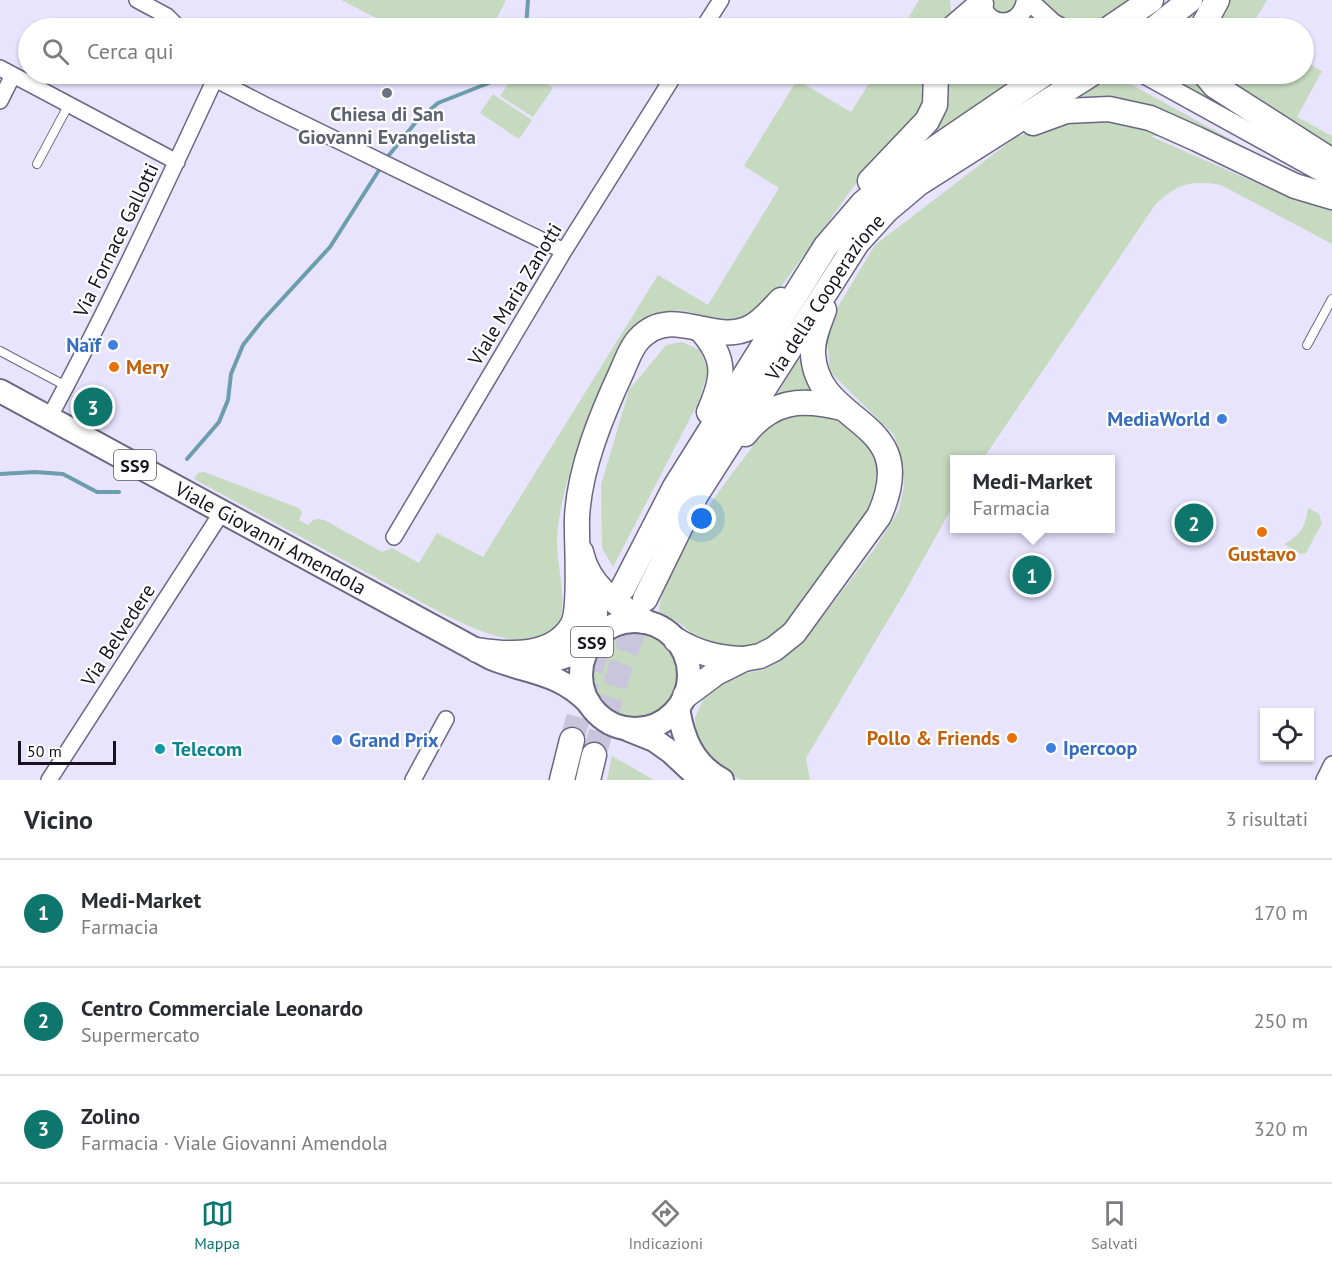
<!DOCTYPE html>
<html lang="it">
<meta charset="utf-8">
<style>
body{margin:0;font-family:"PT Sans",sans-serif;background:#f2f2f3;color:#2b2b33}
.controls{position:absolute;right:18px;bottom:18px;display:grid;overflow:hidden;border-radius:0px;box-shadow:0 2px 4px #0004}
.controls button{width:54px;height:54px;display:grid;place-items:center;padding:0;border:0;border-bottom:2px solid #e1e1e2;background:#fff;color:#2b2b33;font:30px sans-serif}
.scale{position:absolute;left:18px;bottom:15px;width:98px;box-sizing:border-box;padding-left:6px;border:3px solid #16131e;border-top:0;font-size:16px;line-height:21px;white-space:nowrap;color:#16131e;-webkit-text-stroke:4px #fff;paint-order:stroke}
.you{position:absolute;left:702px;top:519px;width:21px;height:21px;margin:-15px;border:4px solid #fff;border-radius:50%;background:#1a73e8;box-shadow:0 0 0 9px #1a73e833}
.badge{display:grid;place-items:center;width:39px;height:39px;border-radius:50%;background:#0f766e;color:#fff;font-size:20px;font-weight:700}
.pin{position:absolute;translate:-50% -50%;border:3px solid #fff;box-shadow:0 2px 6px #0006}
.popup{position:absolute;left:950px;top:455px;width:165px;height:78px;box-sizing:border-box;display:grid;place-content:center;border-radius:0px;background:#fff;filter:drop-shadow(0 2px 4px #0005);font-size:20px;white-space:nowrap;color:#7c7c81}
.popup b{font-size:22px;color:#2b2b33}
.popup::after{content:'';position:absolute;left:50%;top:100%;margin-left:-12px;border:12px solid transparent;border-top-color:#fff}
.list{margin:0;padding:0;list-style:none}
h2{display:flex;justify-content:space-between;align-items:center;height:78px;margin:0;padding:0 24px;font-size:26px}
h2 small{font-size:20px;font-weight:400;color:#7c7c81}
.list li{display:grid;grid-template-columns:39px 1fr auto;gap:18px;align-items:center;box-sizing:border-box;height:108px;padding:0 24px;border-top:2px solid #e1e1e2}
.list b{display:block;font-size:22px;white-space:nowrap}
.list p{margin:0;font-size:20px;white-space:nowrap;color:#7c7c81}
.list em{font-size:20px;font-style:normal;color:#7c7c81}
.icon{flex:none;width:33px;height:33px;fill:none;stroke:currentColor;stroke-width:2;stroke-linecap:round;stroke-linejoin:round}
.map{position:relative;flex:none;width:1332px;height:780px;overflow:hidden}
.search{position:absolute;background:#fff;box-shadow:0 2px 4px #0004;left:18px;right:18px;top:18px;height:66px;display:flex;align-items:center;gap:15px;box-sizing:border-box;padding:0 21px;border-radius:33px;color:#7c7c81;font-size:22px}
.sheet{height:402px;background:#fff}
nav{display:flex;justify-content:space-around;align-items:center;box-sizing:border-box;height:84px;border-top:2px solid #e1e1e2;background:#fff;font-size:16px;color:#7c7c81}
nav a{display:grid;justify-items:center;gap:3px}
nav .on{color:#0f766e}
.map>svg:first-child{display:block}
.green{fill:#c6dabf}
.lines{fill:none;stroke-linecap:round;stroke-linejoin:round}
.stream{stroke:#6c9dac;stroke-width:4}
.trunk-tunnel{stroke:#c8c5dc;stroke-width:24;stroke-dasharray:24 12;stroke-linecap:butt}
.service-casing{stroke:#6b6682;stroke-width:10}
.minor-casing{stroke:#6b6682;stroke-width:18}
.tertiary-casing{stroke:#6b6682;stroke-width:21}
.primary-casing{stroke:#6b6682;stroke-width:26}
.trunk-casing{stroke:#6b6682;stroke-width:27}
.service{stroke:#fff;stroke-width:8}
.minor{stroke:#fff;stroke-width:15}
.tertiary{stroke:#fff;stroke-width:18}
.primary{stroke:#fff;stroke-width:22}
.trunk{stroke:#fff;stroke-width:24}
.worship-dot{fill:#6b7280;stroke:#fff;stroke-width:2}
.shop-dot{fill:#3f7fe0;stroke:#fff;stroke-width:2}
.food-dot{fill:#e8710a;stroke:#fff;stroke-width:2}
.culture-dot{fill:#0f9aa8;stroke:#fff;stroke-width:2}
.labels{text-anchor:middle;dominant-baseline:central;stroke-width:4.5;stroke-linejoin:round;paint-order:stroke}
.shield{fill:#fff;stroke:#5c5a62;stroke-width:1.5}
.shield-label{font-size:18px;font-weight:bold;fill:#16131e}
.worship-label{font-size:20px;font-weight:bold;fill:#5b616d;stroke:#fff}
.street-label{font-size:20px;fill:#16131e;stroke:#fff}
.shop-label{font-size:20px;font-weight:bold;fill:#366cbe;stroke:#fff;text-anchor:end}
.food-label{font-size:20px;font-weight:bold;fill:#c56008;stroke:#fff;text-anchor:start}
.culture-label{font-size:20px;font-weight:bold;fill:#0d838f;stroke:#fff;text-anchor:start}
</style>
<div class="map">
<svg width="1332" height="780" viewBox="0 0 1332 780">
<rect width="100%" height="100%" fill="#e8e4fe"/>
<!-- green -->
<path class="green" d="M 341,0 L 506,0 L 492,28 L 396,28 Z
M 919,0 L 950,0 L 951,10 L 955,17 L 940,28 L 902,28 Z
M 989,0 L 1018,0 C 1012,18 996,17 989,0 Z
M 1041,0 L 1128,0 L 1087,28 L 1055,14 Z
M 1206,0 L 1193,28 L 1175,28 Z
M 1228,0 L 1267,0 L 1250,28 L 1211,28 Z
M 1304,61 L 1322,71 L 1297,117 L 1332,136 L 1332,149 L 1213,74 L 1304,74 Z
M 515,74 L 531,74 L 553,88 L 533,117 L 500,96 Z
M 875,74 L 929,74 L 922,114 L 868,167 L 775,295 L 741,324 C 733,323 722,325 714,323 C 708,322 703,317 698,315 C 686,310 674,309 662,313 C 651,316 640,322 632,331 C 614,352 605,380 595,404 C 578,448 560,491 557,539 C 556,561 569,608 558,624 C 533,659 473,628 445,615 L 194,479 L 198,473 L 204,472 L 299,508 L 302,513 L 299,520 L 308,525 C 315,518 317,518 326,521 L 382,552 L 392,548 L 419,563 L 437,533 L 483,557 L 658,275 L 708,305 L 779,188 L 744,166 L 797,80 L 851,112 Z
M 945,74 L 1023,74 L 922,140 Z
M 1161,74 L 1194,74 L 1324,164 Z
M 1114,75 L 1292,173 L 1070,103 Z
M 493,94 L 532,120 L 519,139 L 480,113 Z
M 1109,116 L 1170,135 L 1150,136 L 1293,199 L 1332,211 L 1332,244 L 1221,185 C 1192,179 1176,184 1155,205 L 983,459 L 954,460 L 954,504 L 906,590 L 806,758 L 810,780 L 741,780 L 712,764 L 697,741 L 695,718 L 707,690 L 726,678 L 765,669 L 784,658 L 804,641 L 875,548 L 899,510 L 904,486 L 902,462 L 894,435 L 830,372 L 826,327 L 875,245 L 1016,137 L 1064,120 Z
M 682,342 L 700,350 L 708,370 L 699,401 L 613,567 L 602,548 L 601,485 L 629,390 L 666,345 Z
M 804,348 L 823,398 L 772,404 Z
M 807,410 L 837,418 L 874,445 L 880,461 L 880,495 L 780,632 L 752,647 L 726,651 L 695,637 L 682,625 L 659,611 C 663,566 719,490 747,454 C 757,441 768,421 784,413 C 790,410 800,411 807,410 Z
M 1308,508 L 1319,514 L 1322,523 L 1306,553 L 1301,554 L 1284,544 C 1300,536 1306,526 1308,508 Z
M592 676a43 43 0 1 1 86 0a43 43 0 1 1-86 0Z
M 612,756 L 654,780 L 607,780 Z"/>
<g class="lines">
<!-- stream -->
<path class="stream" d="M 526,28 L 528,0
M 385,160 L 416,122 L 438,103 L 504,77 L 506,74
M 187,459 L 219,422 L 228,400 L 231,374 L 243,345 L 262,321 L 330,247 L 381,167
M 0,474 L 35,472 L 63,474 L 97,492 L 119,492"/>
<!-- trunk-tunnel -->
<path class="trunk-tunnel" d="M 572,740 L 594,660 L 623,588
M 594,755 L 620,669 L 645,599"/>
<defs>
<path id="service" d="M 37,164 L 69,104
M 1307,345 L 1332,299
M 0,351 L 66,386"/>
<path id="minor" d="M 137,0 L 167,16 L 179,28
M 703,28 L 721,0
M 0,68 L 177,162
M 211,74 L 215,79 L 263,104 L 564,251
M 0,101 L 13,75
M 49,418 C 109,307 162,193 215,79
M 394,537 L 564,251 L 675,74
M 49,780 L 222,512
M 413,780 L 446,719
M 1324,780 L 1332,764"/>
<path id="tertiary" d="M 981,0 C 984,30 1022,30 1026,0
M 1028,0 L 1053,23 L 1062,28
M 1144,74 L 1332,178"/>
<g id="primary">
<path id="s1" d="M 0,391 L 491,658 C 530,674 557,671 589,703"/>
<circle cx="635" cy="675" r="54"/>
<path d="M 526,666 C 549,663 568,657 589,647"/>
<path d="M 678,708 C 683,739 693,764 722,780"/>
<path d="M 629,730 L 654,740 L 671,752 L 701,780"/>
</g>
<g id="trunk">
<path d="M 953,28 L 981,4"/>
<path d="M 1110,28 L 1151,0"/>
<path d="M 1155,28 L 1190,0"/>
<path d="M 1202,28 L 1217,0"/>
<path d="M 1205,74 L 1215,86 L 1332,161"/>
<path d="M 1033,123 L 1066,111 L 1109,109 L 1150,118 L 1197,139 L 1295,186 L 1332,197"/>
<path d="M 870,181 L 927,121 L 935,105 L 936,74"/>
<path d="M 701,330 C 727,359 724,378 709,412"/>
<path d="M 745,434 C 772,400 801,398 842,408"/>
<path d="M 581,552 C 588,586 616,604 644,621"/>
<path d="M 590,577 L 595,613 L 593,641"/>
<path d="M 623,588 L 675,487 L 826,246 L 863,203 L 899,173 L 1044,74"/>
<path id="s2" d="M 645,599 L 696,495 L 857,243 L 887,210 L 919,183 L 1091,74"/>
<path d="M 676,640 C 698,653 717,658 742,659"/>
<path d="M 477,650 C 509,655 553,658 572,626 C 582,609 576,541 577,518 C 579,469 602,414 622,371 C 627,360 631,347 639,339 C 672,303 713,347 751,327 C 763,321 772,309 781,300"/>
<path d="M 685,696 L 716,673 L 744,659 L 760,656 L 774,649 L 794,633 L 879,516 C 924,417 817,428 813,354 C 812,339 819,324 824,310"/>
<path d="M 562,780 L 572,740"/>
<path d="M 588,780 L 594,755"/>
</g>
</defs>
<!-- service casing -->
<use href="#service" class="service-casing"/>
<!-- minor casing -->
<use href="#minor" class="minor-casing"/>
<!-- tertiary casing -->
<use href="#tertiary" class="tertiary-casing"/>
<!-- primary casing -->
<use href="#primary" class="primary-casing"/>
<!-- trunk casing -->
<use href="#trunk" class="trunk-casing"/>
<!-- service -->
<use href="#service" class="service"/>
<!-- minor -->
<use href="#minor" class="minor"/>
<!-- tertiary -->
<use href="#tertiary" class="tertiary"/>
<!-- primary -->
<use href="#primary" class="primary"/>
<!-- trunk -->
<use href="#trunk" class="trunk"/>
</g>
<!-- markers -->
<circle class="worship-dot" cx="387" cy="93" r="6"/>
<g class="shop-dot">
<circle cx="113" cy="345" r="6"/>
<circle cx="1222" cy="419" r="6"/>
<circle cx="337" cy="740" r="6"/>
<circle cx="1051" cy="748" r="6"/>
</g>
<g class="food-dot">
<circle cx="114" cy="367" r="6"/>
<circle cx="1262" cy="532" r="6"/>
<circle cx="1012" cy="738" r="6"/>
</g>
<circle class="culture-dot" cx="160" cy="749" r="6"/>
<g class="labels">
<!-- shield labels -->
<g class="shield">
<rect x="114" y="450" width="42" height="30" rx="4.5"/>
<rect x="571" y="627" width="42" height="30" rx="4.5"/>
</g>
<g class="shield-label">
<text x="135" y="465">SS9</text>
<text x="592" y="642">SS9</text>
</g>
<!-- worship labels -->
<g class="worship-label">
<text x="387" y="114">Chiesa di San<tspan x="387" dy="23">Giovanni Evangelista</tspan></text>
</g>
<!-- street labels -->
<g class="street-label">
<text transform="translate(116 240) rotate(-64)">Via Fornace Gallotti</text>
<text transform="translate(515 294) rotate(-59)">Viale Maria Zanotti</text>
<text stroke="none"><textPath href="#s2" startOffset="352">Via della Cooperazione</textPath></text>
<text stroke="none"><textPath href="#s1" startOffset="308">Viale Giovanni Amendola</textPath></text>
<text transform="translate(118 635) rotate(-57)">Via Belvedere</text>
</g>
<!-- shop labels -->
<g class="shop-label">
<text x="101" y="345">Naïf</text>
<text x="1210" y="419">MediaWorld</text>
<text x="349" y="740" text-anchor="start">Grand Prix</text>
<text x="1063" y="748" text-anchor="start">Ipercoop</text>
</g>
<!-- food labels -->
<g class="food-label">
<text x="126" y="367">Mery</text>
<text x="1262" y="554" text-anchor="middle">Gustavo</text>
<text x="1000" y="738" text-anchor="end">Pollo &amp; Friends</text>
</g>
<!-- culture labels -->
<g class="culture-label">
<text x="172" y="749">Telecom</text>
</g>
</g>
</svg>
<div class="controls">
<button><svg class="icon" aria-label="locate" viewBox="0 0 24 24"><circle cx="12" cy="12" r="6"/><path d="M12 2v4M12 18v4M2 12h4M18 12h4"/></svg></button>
</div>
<div class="scale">50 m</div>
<div class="you"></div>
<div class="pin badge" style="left:1032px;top:575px">1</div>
<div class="popup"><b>Medi-Market</b>Farmacia</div>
<div class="pin badge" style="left:1194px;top:523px">2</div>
<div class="pin badge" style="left:93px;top:407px">3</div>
<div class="search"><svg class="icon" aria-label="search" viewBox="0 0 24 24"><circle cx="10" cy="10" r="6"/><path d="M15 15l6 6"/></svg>Cerca qui</div>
</div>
<section class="sheet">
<h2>Vicino<small>3 risultati</small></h2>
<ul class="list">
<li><span class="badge">1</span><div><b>Medi-Market</b><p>Farmacia</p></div><em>170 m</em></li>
<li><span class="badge">2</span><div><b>Centro Commerciale Leonardo</b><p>Supermercato</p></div><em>250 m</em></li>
<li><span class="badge">3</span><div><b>Zolino</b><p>Farmacia · Viale Giovanni Amendola</p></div><em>320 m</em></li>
</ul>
</section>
<nav>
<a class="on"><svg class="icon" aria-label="map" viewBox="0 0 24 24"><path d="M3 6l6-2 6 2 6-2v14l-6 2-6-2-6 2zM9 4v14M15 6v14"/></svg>Mappa</a>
<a><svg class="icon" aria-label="directions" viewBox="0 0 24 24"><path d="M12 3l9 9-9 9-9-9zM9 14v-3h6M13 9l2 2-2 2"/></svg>Indicazioni</a>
<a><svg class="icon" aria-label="saved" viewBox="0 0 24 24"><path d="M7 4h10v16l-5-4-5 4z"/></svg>Salvati</a>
</nav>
